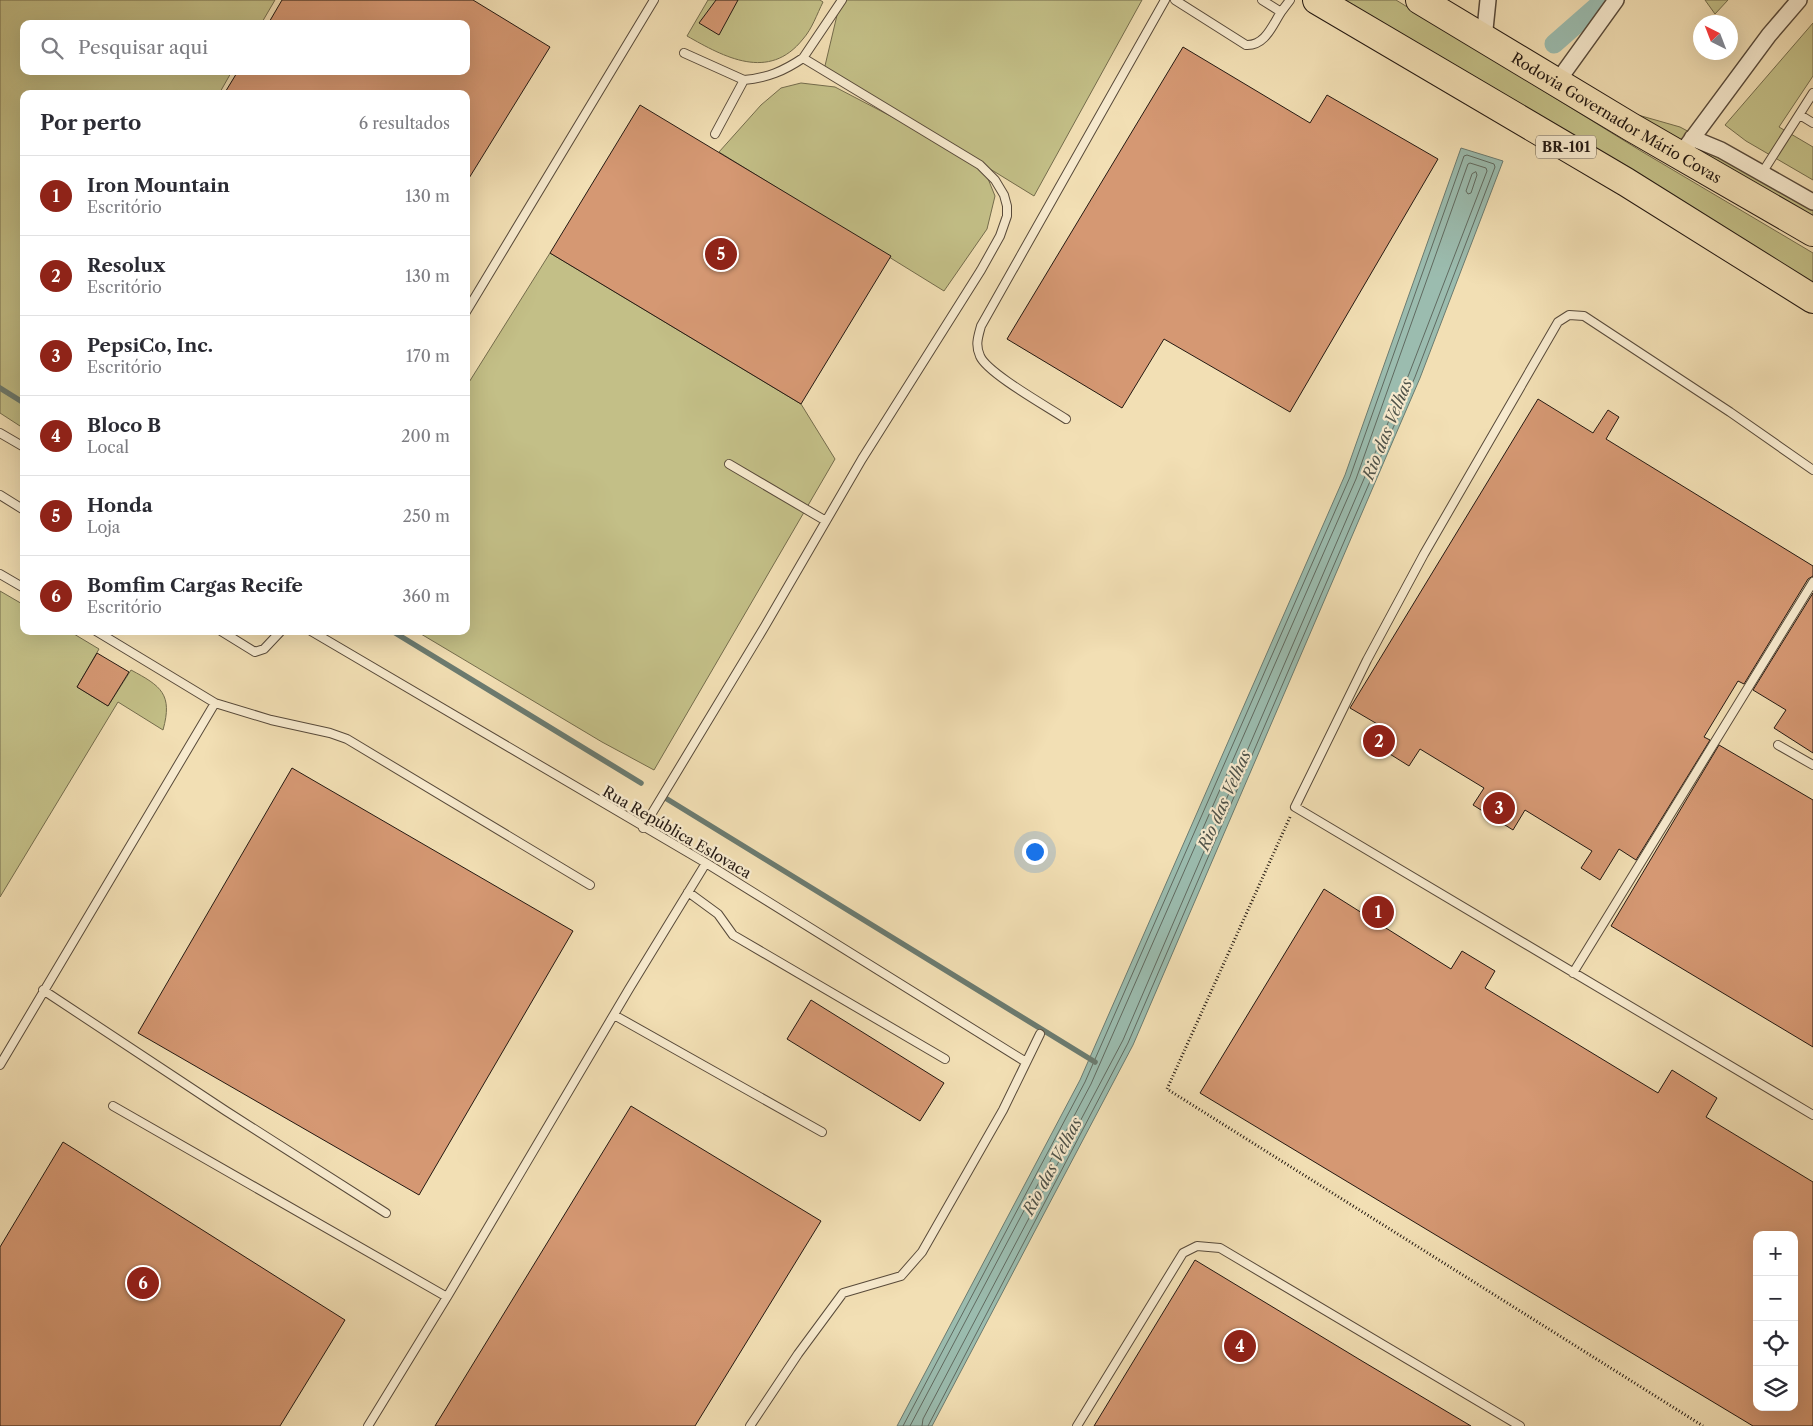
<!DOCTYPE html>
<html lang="pt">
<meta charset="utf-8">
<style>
body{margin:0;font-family:"Libre Caslon Text",serif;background:#f7f7f7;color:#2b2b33}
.controls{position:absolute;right:15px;bottom:15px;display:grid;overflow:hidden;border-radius:10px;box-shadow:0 5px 20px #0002}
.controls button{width:45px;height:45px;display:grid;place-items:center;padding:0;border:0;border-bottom:1px solid #e1e1e2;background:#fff;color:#2b2b33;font:25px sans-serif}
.compass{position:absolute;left:1693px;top:15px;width:45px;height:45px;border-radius:50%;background:#fff;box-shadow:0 5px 20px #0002;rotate:318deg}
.you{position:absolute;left:1034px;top:851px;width:18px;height:18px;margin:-12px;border:4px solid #fff;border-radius:50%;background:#1a73e8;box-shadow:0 0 0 8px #1a73e833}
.badge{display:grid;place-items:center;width:32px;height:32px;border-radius:50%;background:#8f2418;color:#fff;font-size:16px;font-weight:700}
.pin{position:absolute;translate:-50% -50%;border:2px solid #fff;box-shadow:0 1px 5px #0006}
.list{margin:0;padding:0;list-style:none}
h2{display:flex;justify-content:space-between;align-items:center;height:65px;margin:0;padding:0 20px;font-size:21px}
h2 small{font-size:16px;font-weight:400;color:#7c7c81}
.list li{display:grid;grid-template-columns:32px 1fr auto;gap:15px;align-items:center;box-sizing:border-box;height:80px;padding:0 20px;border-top:1px solid #e1e1e2}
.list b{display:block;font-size:19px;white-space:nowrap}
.list p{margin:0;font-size:16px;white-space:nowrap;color:#7c7c81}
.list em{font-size:16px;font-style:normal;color:#7c7c81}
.icon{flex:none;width:28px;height:28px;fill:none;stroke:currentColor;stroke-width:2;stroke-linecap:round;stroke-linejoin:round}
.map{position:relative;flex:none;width:1813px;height:1426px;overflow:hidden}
.search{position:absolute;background:#fff;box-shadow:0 5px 20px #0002;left:20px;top:20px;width:450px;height:55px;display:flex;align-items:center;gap:12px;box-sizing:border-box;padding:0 18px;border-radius:10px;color:#7c7c81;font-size:19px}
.panel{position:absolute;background:#fff;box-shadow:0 5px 20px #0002;left:20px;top:90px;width:450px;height:545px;border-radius:10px}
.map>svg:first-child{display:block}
.green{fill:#c3bf87;stroke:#746c4c}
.water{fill:#9bbcaf;stroke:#6b7b70}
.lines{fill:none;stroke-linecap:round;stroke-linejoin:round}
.shore{stroke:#606a60;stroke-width:1}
.stream{stroke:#6b7b70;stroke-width:5.5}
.canal{stroke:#9bbcaf;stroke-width:19}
.building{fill:#d59873;stroke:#241912;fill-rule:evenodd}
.lane-casing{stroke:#584a3a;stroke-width:10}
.street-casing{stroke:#584a3a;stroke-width:18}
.highway-casing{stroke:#241912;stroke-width:30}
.path{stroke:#241912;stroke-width:3;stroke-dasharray:1 2.5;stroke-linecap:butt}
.lane{stroke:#f7eace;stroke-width:8}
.street{stroke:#f7eace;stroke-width:15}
.highway{stroke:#f2dfb4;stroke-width:28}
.labels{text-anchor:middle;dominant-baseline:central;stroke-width:4.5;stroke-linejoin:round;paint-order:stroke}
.shield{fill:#f7eace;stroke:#63584a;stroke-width:1}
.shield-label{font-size:14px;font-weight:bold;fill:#241912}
.street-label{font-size:15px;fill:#241912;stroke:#f7eace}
.water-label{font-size:16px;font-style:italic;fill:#4e5249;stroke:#f7eace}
</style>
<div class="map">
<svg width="1813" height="1426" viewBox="0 0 1813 1426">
<rect width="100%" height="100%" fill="#f2dfb4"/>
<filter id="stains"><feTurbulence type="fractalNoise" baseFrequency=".004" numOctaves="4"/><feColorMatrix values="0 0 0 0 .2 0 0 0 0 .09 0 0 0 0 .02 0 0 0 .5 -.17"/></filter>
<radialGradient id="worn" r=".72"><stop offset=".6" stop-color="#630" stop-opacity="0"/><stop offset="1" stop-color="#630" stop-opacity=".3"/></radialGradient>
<!-- green -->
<path class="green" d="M 0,0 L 275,0 L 261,24 L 24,24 L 24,71 L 232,71 L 219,94 L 24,94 L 24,420 L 20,426 L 0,413 Z
M 708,0 L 820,0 L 823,2 C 817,14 812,29 803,39 C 769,82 724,57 687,36 Z
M 846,0 L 1142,0 L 1034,196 L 982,164 L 995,196 L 987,229 L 944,291 L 719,152 L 761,105 L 781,88 L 801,83 L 835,87 L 969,157 L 824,70 L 838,11 Z
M 1344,0 L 1396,0 L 1641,151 L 1813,253 L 1813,283 L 1494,88 Z
M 1705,0 L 1728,0 L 1715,14 Z
M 1813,23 L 1813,76 L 1779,127 L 1813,147 L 1813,180 L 1746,141 L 1725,125 Z
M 1617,109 L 1680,127 L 1813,198 L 1813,224 Z
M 550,253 L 801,404 L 835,459 L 654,770 L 602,742 L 416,631 L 466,631 L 466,387 Z
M 0,591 L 24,605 L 24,631 L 69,631 L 99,649 L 77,687 L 108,706 L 131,670 C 161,686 173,694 163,730 L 118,702 L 0,897 Z"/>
<!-- water -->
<path class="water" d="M 1461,148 L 1503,161 L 1420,378 L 1133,1045 L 932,1426 L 897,1426 L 1080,1080 L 1345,475 Z"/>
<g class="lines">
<!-- shore -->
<path class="shore" d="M 1476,172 L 1477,175 L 1471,193 L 1468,194 L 1466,191 L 1472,174 Z
M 903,1426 L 1085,1082 L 1350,477 L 1464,156 L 1467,155 L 1494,164 L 1495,167 L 1415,377 L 1128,1043 L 928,1426
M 910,1426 L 1091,1084 L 1356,479 L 1468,164 L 1470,163 L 1486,168 L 1487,171 L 1409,374 L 1123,1040 L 923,1419 L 922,1426"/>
<!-- stream -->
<path class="stream" d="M 0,388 L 24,403
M 392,631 L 641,783
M 667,799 L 1095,1062"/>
<!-- canal -->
<path class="canal" d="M 1554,44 L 1604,0"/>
</g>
<!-- building -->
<path class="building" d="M 282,0 L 473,0 L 550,47 L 466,183 L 466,94 L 224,94 L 238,71 L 466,71 L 466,24 L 268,24 Z
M 716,0 L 738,0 L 719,35 L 699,23 Z
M 1183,47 L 1310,123 L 1327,95 L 1438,159 L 1290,412 L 1164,339 L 1122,408 L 1007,339 Z
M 640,105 L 891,256 L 801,404 L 550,253 Z
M 1538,399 L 1593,433 L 1608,410 L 1619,417 L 1606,439 L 1813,566 L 1813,576 L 1808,579 L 1744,684 L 1738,681 L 1704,737 L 1710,740 L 1636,860 L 1619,849 L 1600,880 L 1581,868 L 1592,851 L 1525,810 L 1513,830 L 1473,805 L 1484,788 L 1420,749 L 1409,766 L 1369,741 L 1379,725 L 1350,708 Z
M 1813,593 L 1813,753 L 1774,728 L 1786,710 L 1753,690 Z
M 97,653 L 129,672 L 108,706 L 77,687 Z
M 1719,745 L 1813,800 L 1813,1047 L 1611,926 Z
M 292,768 L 573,931 L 419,1195 L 138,1033 Z
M 1324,889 L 1451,969 L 1462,951 L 1495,971 L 1485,988 L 1658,1093 L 1672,1070 L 1717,1098 L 1706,1117 L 1813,1182 L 1813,1426 L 1753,1426 L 1200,1093 ZM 1757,1235 L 1794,1235 L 1794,1407 L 1757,1407 Z
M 811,1000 L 944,1083 L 920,1121 L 787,1039 Z
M 631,1106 L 821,1221 L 695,1426 L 435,1426 Z
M 63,1142 L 345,1320 L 280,1426 L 0,1426 L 0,1247 Z
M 1195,1260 L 1362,1361 L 1471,1426 L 1094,1426 Z"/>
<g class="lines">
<defs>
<path id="lane" d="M 1175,0 L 1246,45 C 1265,46 1272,26 1281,12
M 1262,0 L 1281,12 L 1290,0
M 684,53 L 744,80
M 1800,115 L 1813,123
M 715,134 L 744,80 C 767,78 784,71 803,58
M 1762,173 L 1813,93
M 466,312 L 654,0
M 1066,419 C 1048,407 987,373 980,356 C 975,345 978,337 981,326 L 1165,0
M 0,433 L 24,447
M 729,464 L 826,521
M 1813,470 L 1730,412 L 1584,316 L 1569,315 L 1558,322 L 1424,554 L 1367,660 L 1295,807 L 1813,1115
M 0,495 L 24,510
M 0,574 L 24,588
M 96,631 L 215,703 L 271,720 L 330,733 L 347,739 L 590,885
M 221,631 L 255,652 L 264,649 L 281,631
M 311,631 L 706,863 L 1026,1062
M 1778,745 L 1813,765
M 643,828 L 765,626 L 862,459 L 981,270 L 1000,236 L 1007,216 L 1007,206 L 1004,195 L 995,180 L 980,165 L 803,58 L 842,0
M 688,892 L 718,914 L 733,935 L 945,1059
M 1573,973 L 1813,582
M 43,990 L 226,1111 L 386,1213
M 614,1015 L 822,1132
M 0,1065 L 215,703
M 113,1106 L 447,1297 L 629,989 L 706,863
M 368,1426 L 447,1297
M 750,1426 L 798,1354 L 843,1293 L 901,1276 L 922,1252 L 1003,1110 L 1040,1034
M 1077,1426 L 1183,1253 L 1197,1246 L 1220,1248 L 1520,1426"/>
<path id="street" d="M 1484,39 L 1488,0
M 1557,82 L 1616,0
M 1692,138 L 1721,150 L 1813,202
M 1680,155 L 1769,35 L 1799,0"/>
<g id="highway">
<path d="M 1317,0 L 1626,182 L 1813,299"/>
<path id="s1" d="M 1420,0 L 1631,127 L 1813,232"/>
</g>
</defs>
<!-- lane casing -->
<use href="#lane" class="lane-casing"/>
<!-- street casing -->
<use href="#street" class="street-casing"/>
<!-- highway casing -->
<use href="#highway" class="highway-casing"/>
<!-- path -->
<path class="path" d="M 1290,817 L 1167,1089 L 1703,1426"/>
<!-- lane -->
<use href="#lane" class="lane"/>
<!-- street -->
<use href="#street" class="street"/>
<!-- highway -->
<use href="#highway" class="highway"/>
</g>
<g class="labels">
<!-- shield labels -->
<rect class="shield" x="1536" y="135.5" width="60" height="23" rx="4"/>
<g class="shield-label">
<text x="1566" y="147">BR-101</text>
</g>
<!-- street labels -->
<g class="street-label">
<text stroke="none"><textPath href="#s1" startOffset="229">Rodovia Governador Mário Covas</textPath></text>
<text transform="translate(677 832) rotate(30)">Rua República Eslovaca</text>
</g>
<!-- water labels -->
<g class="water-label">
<text transform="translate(1387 429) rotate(-68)">Rio das Velhas</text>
<text transform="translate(1224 800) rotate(-66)">Rio das Velhas</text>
<text transform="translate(1052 1166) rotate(-62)">Rio das Velhas</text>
</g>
</g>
<rect width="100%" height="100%" filter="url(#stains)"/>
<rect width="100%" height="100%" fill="url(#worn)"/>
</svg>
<div class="controls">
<button>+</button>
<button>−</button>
<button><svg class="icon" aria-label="locate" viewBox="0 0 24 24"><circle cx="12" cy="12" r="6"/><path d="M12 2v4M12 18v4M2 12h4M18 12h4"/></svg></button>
<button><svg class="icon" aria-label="layers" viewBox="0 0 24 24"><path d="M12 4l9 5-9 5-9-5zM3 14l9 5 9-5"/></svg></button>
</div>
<svg class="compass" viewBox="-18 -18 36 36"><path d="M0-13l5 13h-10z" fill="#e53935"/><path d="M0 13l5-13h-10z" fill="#7c7c81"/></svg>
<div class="you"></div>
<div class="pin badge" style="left:1378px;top:912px">1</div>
<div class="pin badge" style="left:1379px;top:741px">2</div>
<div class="pin badge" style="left:1499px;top:808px">3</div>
<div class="pin badge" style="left:1240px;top:1346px">4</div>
<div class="pin badge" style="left:721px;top:254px">5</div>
<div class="pin badge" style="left:143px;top:1283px">6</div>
<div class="search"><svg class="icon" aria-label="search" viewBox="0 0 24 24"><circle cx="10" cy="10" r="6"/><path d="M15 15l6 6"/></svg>Pesquisar aqui</div>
<section class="panel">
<h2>Por perto<small>6 resultados</small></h2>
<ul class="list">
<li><span class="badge">1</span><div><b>Iron Mountain</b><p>Escritório</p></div><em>130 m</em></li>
<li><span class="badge">2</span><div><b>Resolux</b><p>Escritório</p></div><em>130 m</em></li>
<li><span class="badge">3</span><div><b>PepsiCo, Inc.</b><p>Escritório</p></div><em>170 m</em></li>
<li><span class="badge">4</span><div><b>Bloco B</b><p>Local</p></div><em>200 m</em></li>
<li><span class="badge">5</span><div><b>Honda</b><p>Loja</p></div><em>250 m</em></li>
<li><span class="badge">6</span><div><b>Bomfim Cargas Recife</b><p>Escritório</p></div><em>360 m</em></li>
</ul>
</section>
</div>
